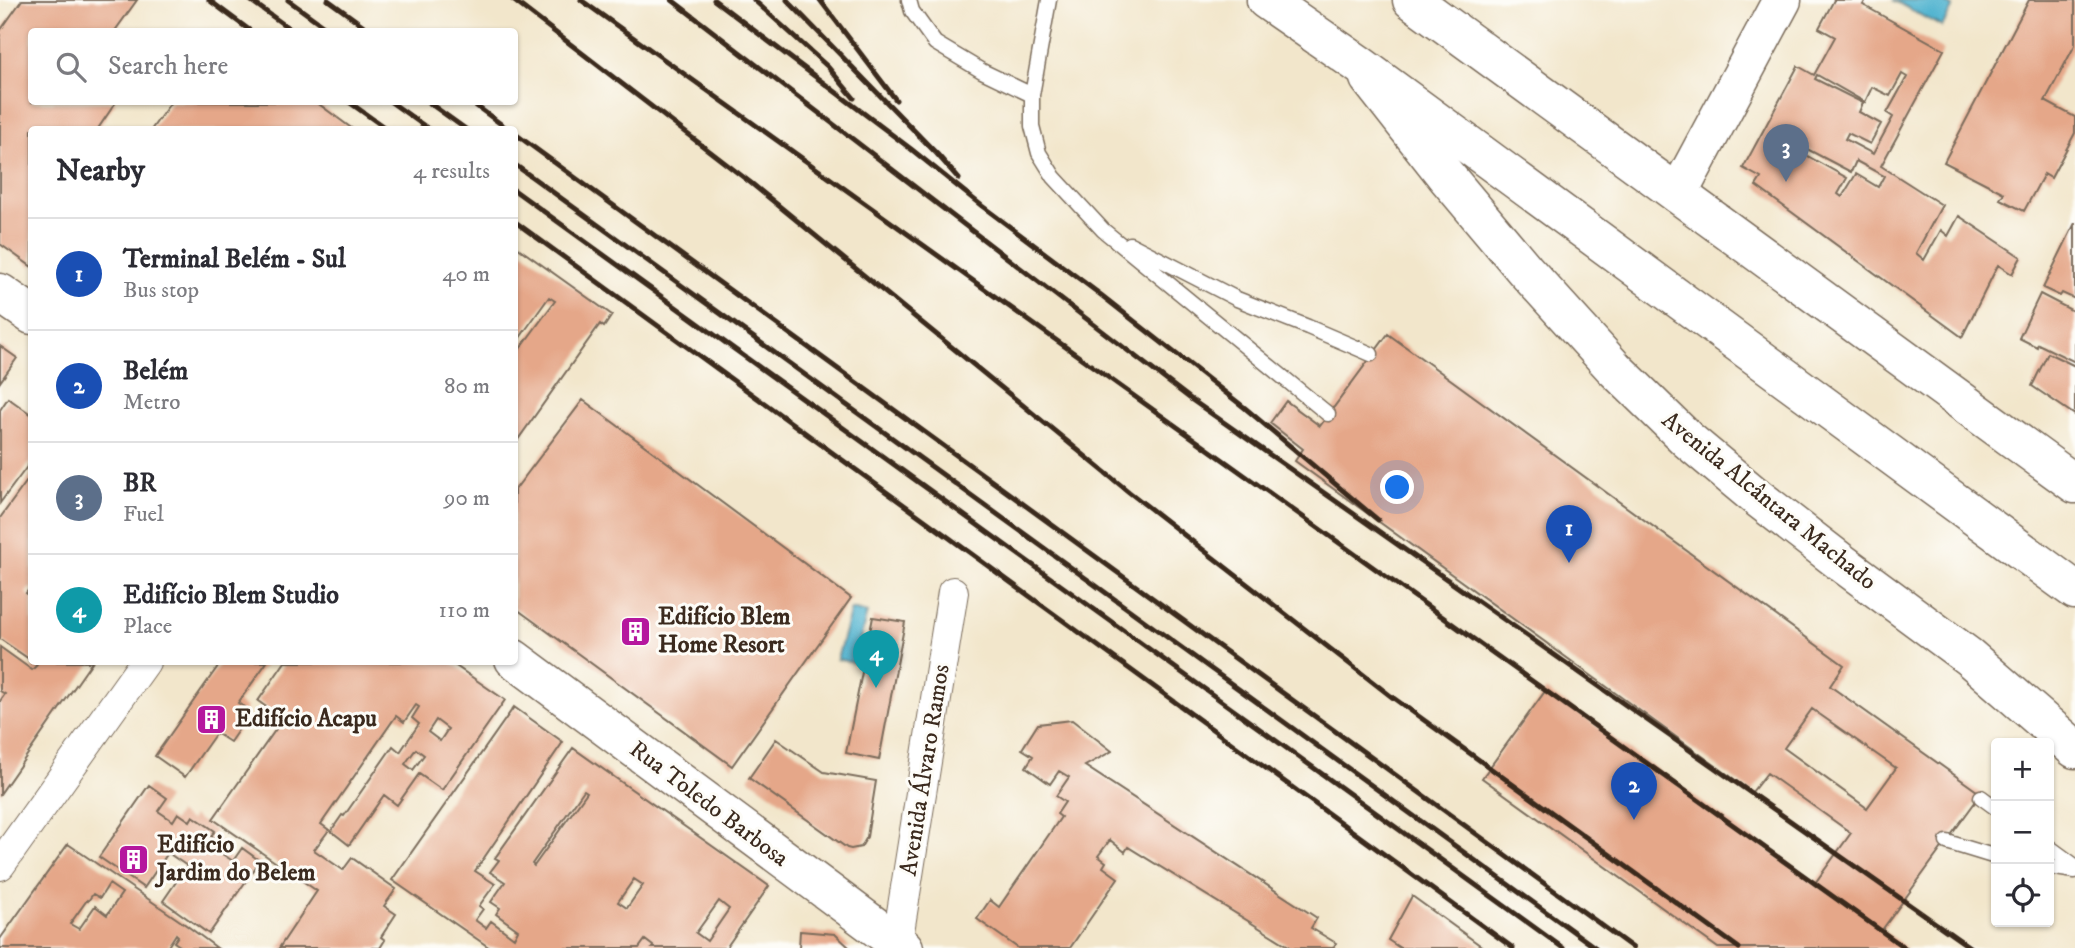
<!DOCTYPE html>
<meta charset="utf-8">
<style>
body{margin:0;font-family:"IM FELL DW Pica",serif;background:#f2f2f3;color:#2b2b33}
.controls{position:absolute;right:21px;bottom:21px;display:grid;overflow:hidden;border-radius:7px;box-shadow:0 2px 5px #0004}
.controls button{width:63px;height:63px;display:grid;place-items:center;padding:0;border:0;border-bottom:2px solid #e1e1e2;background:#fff;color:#2b2b33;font:35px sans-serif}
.you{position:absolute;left:1398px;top:488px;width:24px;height:24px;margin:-18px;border:5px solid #fff;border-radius:50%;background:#1a73e8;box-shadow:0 0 0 10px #1a73e833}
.badge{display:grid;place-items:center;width:46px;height:46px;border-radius:50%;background:#b45309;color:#fff;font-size:23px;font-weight:700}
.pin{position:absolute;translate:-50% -58px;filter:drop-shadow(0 2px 4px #0008)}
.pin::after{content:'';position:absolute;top:37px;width:24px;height:21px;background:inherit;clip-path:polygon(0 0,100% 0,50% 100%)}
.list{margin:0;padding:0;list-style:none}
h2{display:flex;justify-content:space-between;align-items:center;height:91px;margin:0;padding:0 28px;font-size:30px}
h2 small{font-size:23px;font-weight:400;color:#7c7c81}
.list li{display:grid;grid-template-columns:46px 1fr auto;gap:21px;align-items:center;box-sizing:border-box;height:112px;padding:0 28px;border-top:2px solid #e1e1e2}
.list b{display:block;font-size:26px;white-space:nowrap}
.list p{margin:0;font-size:23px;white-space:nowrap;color:#7c7c81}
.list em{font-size:23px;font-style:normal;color:#7c7c81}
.icon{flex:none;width:38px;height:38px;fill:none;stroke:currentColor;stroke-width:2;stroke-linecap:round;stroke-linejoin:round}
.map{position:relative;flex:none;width:2075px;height:948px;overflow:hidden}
.search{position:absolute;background:#fff;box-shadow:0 2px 5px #0004;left:28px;top:28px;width:490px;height:77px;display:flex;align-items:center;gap:18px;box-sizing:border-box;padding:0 24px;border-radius:7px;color:#7c7c81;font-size:26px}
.panel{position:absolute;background:#fff;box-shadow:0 2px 5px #0004;left:28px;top:126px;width:490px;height:539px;border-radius:7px}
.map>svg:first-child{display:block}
.water{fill:#51b4d0;stroke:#466f77;stroke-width:2}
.building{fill:#e5a789;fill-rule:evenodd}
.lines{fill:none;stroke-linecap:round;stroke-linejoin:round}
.lane-casing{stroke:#7b6c5b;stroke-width:17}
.street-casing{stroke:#7b6c5b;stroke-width:32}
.secondary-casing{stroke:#7b6c5b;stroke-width:41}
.highway-casing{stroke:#7b6c5b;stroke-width:41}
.lane{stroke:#fff;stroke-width:14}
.street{stroke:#fff;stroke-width:30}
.secondary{stroke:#fff;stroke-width:38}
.highway{stroke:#fff;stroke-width:38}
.rail{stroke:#3b2a1e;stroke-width:5}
.labels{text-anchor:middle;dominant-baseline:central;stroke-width:6;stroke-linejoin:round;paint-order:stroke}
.street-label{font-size:24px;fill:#3b2a1e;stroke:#fdfcf7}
.poi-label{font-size:24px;font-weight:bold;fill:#3b2a1e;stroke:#fdfcf7;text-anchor:start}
</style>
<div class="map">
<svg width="2075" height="948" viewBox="0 0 2075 948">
<rect width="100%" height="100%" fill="#fdfcf7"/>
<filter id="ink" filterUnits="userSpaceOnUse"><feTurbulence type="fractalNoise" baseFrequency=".0143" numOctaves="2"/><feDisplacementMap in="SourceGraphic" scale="14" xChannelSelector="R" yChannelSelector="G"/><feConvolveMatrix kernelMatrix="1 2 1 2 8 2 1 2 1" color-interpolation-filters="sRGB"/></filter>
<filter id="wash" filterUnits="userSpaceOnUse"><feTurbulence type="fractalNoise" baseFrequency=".00686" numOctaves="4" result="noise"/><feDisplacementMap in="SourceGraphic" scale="28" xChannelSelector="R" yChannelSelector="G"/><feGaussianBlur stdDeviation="1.57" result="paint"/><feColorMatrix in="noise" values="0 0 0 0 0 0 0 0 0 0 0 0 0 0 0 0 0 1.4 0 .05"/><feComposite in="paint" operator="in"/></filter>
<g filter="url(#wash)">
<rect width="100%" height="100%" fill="#f2e6cb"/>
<!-- water -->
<path class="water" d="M 1893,0 L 1940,0 L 1953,7 L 1942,27 Z
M 851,609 L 867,613 L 854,663 L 837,659 Z"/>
<g id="blocks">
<!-- building -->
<path class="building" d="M 22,0 L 137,0 L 114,32 L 32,32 L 32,102 L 116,102 L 97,130 L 32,130 L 32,267 L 0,244 L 0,31 Z
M 1834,0 L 1866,0 L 1863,5 L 1944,50 L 1881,166 L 1942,205 L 1916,253 L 1924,260 L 1941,230 L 1948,236 L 1959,216 L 2021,257 L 2012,274 L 1998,265 L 1962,337 L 1756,186 L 1761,178 L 1743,168 L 1798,66 L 1814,75 L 1835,37 L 1819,28 ZM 1902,74 L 1907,77 L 1887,113 L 1893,117 L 1873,154 L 1845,139 L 1848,133 L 1870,144 L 1881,124 L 1859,112 L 1863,103 L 1815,79 L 1817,75 L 1865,102 L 1872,87 L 1890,96 ZM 1807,149 L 1851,172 L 1856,161 L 1884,176 L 1878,187 L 1856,174 L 1842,197 L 1838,194 L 1847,178 L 1804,154 Z
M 2029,0 L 2075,0 L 2075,45 L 2045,101 L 2075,117 L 2075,133 L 2051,178 L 2044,174 L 2024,211 L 2000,199 L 2004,193 L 1944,162 Z
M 171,102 L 316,102 L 354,130 L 151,130 Z
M 2075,223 L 2075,299 L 2062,293 L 2060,296 L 2043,288 Z
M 514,245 L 612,315 L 604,327 L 600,324 L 514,445 L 514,357 L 555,301 L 549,297 L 514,346 Z
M 2040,294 L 2075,312 L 2075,362 L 2038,344 L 2037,347 L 2019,338 Z
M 1388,334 L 1844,665 L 1830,686 L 1981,794 L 1882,930 L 1906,948 L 1718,948 L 1482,778 L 1546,690 L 1815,883 L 1851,833 L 1767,773 L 1752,792 L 1295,461 L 1303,449 L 1270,423 L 1286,401 L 1320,426 ZM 1812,709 L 1896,768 L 1867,808 L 1784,748 Z
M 0,346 L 17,358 L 0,382 Z
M 2048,353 L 2075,366 L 2075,415 L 2032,386 Z
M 8,398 L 32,415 L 32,460 L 0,503 L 0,410 Z
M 583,400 L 851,598 L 732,766 L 514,607 L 514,491 Z
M 32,474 L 32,589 L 30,588 L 26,593 L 32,598 L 32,661 L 0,639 L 0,518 Z
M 873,617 L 905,622 L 879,760 L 846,753 Z
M 0,647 L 32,670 L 37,665 L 32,662 L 92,662 L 0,794 L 0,701 L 5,694 L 0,691 Z
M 221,662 L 267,662 L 238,703 L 246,708 L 241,717 L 245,720 L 230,742 L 216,733 L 185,777 L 155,756 Z
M 285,662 L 450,662 L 505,700 L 442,790 L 419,774 L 397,805 L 384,795 L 349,845 L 331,831 L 342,815 L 344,816 L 393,746 L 400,752 L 419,724 L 412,718 L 419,707 L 416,705 L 404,722 L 396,716 L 321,824 L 329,830 L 314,850 L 343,870 L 352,858 L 396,889 L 384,906 L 396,914 L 381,937 L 385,940 L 380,948 L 279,948 L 317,891 L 213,819 L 283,719 L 258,701 ZM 436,720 L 448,729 L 440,741 L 428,732 ZM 416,749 L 424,755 L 413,770 L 405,764 Z
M 514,707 L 563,742 L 475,871 L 495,884 L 479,906 L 483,909 L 475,920 L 486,928 L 491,921 L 514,938 L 518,930 L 496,914 L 500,908 L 491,902 L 505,882 L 490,872 L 499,860 L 495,858 L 573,748 L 769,886 L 726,948 L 652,948 L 653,946 L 645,940 L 639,948 L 490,948 L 392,880 ZM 584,790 L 587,792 L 534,866 L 532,864 ZM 634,879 L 643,885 L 627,908 L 618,902 ZM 719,901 L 729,909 L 707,941 L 696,933 Z
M 1072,720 L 1112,751 L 1085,766 L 1317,918 L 1311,928 L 1336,943 L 1333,948 L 1292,948 L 1128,847 L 1125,852 L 1110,840 L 1098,856 L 1106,862 L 1103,867 L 1118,878 L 1070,948 L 1018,948 L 977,919 L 990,900 L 999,907 L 1061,817 L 1057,814 L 1065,802 L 1056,796 L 1069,777 L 1059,771 L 1050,784 L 1026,767 L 1033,756 L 1022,749 L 1038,724 Z
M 776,739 L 824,772 L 876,781 L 867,837 L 861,847 L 851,849 L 847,848 L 749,778 Z
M 149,785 L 167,798 L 158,811 L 173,821 L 178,813 L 190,821 L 193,816 L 215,831 L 211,836 L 224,845 L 219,852 L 233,861 L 242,848 L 260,861 L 209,934 L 163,901 L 187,866 L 168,853 L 144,888 L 99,857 Z
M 68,844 L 186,925 L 217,948 L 183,948 L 174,942 L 178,936 L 176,934 L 167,948 L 0,948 L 0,939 ZM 109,884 L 122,893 L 107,915 L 95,906 L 79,929 L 70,924 L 87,900 L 88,901 L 93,894 L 100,898 Z
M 1412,896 L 1484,948 L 1400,948 L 1388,940 Z
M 800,931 L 835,934 L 850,948 L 799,948 Z"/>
</g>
</g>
<g filter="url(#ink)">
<use href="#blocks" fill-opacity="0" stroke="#7b6c5b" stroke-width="2"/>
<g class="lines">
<defs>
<path id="lane" d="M 909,0 L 912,11 L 935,43 L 982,71 L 1032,95
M 1049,0 L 1032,95 L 1032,126 L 1039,153 L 1054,177 L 1103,230 L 1328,414
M 1130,244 L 1237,299 L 1308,327 L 1371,354
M 1981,797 L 1996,808
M 1947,842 L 1996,857
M 2049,847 L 2075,866
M 2049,867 L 2075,871"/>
<path id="street" d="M 0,865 L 145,662
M 897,944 L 953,592"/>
<path id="secondary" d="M 1369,78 L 1446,176 L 1525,270 L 1614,368 L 1688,440 L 1754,495 L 1842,563 L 1969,657 L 2075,749
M 1678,194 L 1782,0
M 0,293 L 32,315
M 514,659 L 904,948"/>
<path id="highway" d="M 1266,0 L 1357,63 L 2075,590
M 1412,0 L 2075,484"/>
</defs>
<!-- lane casing -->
<use href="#lane" class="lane-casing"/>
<!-- street casing -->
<use href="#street" class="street-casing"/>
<!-- secondary casing -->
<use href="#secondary" class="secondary-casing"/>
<!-- highway casing -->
<use href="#highway" class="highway-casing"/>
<!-- lane -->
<use href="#lane" class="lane"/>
<!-- street -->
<use href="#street" class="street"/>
<!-- secondary -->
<use href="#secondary" class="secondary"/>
<!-- highway -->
<use href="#highway" class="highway"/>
<!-- rail -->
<path class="rail" d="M 209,0 L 252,32
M 250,0 L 294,32
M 288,0 L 332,32
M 328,0 L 372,32
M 513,0 L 751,183 L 1129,492 L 1392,697 L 1739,948
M 581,0 L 1905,948
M 672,0 L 1192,400 L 1971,948
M 714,0 L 911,149 L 982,206 L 1101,295 L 1245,408 L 1378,520
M 754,0 L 828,67 L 854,98
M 787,0 L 937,154 L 959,179
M 820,0 L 896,100
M 349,102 L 388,130
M 391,102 L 430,130
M 428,102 L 467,130
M 471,102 L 509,130
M 514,133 L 1633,948
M 514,164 L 1596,948
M 514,190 L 1563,948
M 514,221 L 1513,948"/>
</g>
</g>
<!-- icons -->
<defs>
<symbol id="building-square" viewBox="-11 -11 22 22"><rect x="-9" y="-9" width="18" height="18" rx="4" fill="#b5179e" stroke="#fdfcf7"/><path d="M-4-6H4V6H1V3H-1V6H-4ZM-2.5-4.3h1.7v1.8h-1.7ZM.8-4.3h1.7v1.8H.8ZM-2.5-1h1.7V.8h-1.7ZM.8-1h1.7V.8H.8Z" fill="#fff"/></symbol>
</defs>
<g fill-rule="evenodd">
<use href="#building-square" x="618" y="614" width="35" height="35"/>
<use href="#building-square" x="194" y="702" width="35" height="35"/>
<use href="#building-square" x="116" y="842" width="35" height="35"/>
</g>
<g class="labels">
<!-- street labels -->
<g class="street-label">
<text transform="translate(1769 501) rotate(39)">Avenida Alcântara Machado</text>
<text transform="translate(925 770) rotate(-81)">Avenida Álvaro Ramos</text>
<text transform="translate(709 804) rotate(37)">Rua Toledo Barbosa</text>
</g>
<!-- poi labels -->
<g class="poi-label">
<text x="658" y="617">Edifício Blem<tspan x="658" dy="28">Home Resort</tspan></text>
<text x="235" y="719">Edifício Acapu</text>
<text x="157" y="845">Edifício<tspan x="157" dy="28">Jardim do Belem</tspan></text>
</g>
</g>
</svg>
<div class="controls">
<button>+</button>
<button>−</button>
<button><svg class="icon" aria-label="locate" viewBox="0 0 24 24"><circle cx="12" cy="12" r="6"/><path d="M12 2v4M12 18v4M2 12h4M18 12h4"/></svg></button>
</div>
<div class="you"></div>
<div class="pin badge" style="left:1569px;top:563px;background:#1a4fb4">1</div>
<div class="pin badge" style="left:1634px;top:820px;background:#1a4fb4">2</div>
<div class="pin badge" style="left:1786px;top:182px;background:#5c6f8a">3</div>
<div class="pin badge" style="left:876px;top:688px;background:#0f9aa8">4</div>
<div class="search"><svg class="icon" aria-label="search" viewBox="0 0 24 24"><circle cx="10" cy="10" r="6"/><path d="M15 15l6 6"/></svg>Search here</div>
<section class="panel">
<h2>Nearby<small>4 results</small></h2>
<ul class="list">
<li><span class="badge" style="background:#1a4fb4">1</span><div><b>Terminal Belém - Sul</b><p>Bus stop</p></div><em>40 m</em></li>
<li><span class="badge" style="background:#1a4fb4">2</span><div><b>Belém</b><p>Metro</p></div><em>80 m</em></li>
<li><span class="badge" style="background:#5c6f8a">3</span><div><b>BR</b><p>Fuel</p></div><em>90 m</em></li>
<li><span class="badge" style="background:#0f9aa8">4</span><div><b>Edifício Blem Studio</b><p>Place</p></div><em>110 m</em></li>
</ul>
</section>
</div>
